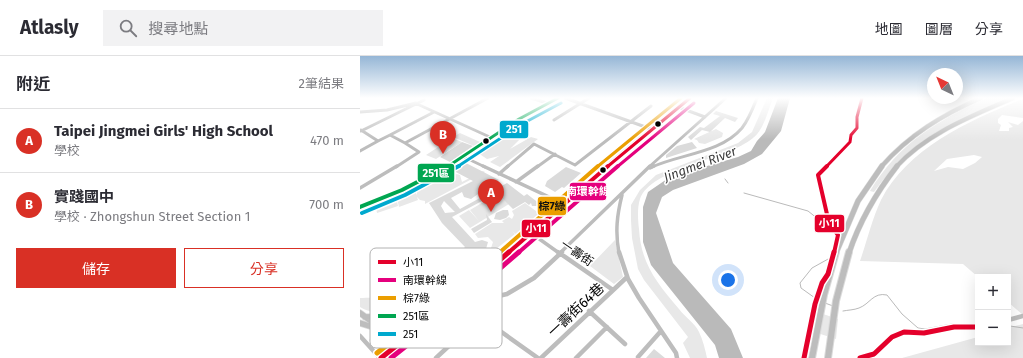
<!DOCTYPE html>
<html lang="zh-TW">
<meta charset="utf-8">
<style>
body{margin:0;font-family:"Fira Sans","Noto Sans TC",sans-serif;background:#f2f2f3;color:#2b2b33}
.controls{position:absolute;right:12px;bottom:12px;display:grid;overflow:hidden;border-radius:0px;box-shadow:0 4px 16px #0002}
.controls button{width:36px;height:36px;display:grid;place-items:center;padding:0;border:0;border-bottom:1px solid #e1e1e2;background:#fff;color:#2b2b33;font:20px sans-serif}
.compass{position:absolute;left:567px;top:12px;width:36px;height:36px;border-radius:50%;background:#fff;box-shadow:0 4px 16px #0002;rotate:317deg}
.you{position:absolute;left:368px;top:224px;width:14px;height:14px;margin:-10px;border:3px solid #fff;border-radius:50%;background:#1a73e8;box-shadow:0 0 0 6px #1a73e833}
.badge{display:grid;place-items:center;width:26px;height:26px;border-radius:50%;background:#d93025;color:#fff;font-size:13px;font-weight:700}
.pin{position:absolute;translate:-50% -33px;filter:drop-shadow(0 1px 2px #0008)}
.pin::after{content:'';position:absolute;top:21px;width:14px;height:12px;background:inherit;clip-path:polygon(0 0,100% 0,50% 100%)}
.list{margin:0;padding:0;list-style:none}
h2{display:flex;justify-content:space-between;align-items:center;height:52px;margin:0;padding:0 16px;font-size:17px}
h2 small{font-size:13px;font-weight:400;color:#7c7c81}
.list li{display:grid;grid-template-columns:26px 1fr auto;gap:12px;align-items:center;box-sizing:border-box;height:64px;padding:0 16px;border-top:1px solid #e1e1e2}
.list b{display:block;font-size:15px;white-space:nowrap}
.list p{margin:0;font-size:13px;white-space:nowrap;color:#7c7c81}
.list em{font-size:13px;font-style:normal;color:#7c7c81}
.actions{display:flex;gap:8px;padding:12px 16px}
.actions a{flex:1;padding:9px 0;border:1px solid #d93025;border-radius:0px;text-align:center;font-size:14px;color:#d93025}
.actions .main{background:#d93025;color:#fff}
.icon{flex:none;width:22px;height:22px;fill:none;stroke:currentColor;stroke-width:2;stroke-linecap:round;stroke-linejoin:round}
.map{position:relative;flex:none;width:663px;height:302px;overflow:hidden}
header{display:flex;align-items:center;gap:24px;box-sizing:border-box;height:56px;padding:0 20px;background:#fff;border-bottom:1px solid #e1e1e2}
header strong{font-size:19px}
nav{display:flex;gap:22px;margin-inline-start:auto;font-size:14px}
.search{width:280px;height:36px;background:#f2f2f3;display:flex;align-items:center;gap:10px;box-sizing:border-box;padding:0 14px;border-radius:0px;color:#7c7c81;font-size:15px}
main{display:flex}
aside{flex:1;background:#fff}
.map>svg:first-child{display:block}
.green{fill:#e8e8e8;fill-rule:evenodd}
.water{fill:#bababa}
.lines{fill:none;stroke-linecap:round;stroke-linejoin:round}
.stream{stroke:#bababa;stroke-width:1}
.building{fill:#dbdbdb;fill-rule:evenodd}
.major-far2-casing{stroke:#dbdbdb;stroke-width:4.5}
.major-far1-casing{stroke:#dbdbdb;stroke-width:6}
.major-casing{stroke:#dbdbdb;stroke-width:7}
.highway-far2-casing{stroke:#dbdbdb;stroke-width:5}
.highway-far1-casing{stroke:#dbdbdb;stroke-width:6}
.highway-casing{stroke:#dbdbdb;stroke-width:8}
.minor-far2{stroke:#bdbdbd;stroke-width:3}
.minor-far1{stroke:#bdbdbd;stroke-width:3.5}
.minor{stroke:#bdbdbd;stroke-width:4.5}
.major-far2{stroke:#bdbdbd;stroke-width:3.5}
.major-far1{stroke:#bdbdbd;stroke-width:4.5}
.major{stroke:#bdbdbd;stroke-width:5.5}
.highway-far2{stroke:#bdbdbd;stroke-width:4}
.highway-far1{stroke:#bdbdbd;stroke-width:5}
.highway{stroke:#bdbdbd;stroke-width:6}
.bus-1-far2-casing{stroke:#fff;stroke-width:5.5}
.bus-1-far1-casing{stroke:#fff;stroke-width:7}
.bus-1-casing{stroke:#fff;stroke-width:8}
.bus-2-far2-casing{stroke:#fff;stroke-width:5.5}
.bus-2-far1-casing{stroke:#fff;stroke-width:7}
.bus-2-casing{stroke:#fff;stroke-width:8}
.bus-3-far2-casing{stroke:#fff;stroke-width:5.5}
.bus-3-far1-casing{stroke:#fff;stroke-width:7}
.bus-3-casing{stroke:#fff;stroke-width:8}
.bus-4-far1-casing{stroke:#fff;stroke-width:5.5}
.bus-4-casing{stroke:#fff;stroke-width:7}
.bus-5-far1-casing{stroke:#fff;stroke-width:5.5}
.bus-5-casing{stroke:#fff;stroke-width:7}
.bus-1-far2{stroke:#e4002b;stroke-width:3}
.bus-1-far1{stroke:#e4002b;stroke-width:4}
.bus-1{stroke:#e4002b;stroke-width:5}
.bus-2-far2{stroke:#e5007d;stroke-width:3}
.bus-2-far1{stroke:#e5007d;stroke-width:4}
.bus-2{stroke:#e5007d;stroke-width:5}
.bus-3-far2{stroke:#eb9e00;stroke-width:3}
.bus-3-far1{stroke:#eb9e00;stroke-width:4}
.bus-3{stroke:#eb9e00;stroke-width:5}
.bus-4-far1{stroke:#00a651;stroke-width:3}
.bus-4{stroke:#00a651;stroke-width:4}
.bus-5-far1{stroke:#00a9ce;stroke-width:3}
.bus-5{stroke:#00a9ce;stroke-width:4}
.bus-dot{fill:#000;stroke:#fff;stroke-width:1.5}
.labels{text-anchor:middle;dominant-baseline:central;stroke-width:3;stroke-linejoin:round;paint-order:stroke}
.street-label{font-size:12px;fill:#000;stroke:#fff}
.water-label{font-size:13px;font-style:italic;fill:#3d3d3d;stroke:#fff}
.near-street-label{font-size:14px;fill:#000;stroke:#fff}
.key{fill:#fff;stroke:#b2b2b2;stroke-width:1}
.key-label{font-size:11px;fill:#000}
.line-badge{stroke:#fff;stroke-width:1.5}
.badge-label{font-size:11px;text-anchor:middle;font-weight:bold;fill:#fff}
.pale-badge-label{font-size:11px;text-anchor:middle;font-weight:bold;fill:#111}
</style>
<header>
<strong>Atlasly</strong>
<div class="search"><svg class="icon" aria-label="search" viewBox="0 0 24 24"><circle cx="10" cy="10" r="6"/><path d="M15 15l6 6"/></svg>搜尋地點</div>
<nav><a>地圖</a><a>圖層</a><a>分享</a></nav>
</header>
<main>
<aside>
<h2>附近<small>2筆結果</small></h2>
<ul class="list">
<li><span class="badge">A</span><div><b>Taipei Jingmei Girls' High School</b><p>學校</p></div><em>470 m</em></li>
<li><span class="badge">B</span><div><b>實踐國中</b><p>學校 · Zhongshun Street Section 1</p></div><em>700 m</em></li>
</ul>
<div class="actions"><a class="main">儲存</a><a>分享</a></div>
</aside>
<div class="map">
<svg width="663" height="302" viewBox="0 0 663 302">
<rect width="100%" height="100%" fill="#fff"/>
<!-- green -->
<path class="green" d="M 407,42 L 413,42 C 408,55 404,73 393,82 C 367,104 291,112 280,143 C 277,152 278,165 279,173 C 281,208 297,227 319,253 C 325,261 335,267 339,276 C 343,284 345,293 347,302 L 330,302 L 323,287 L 328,281 L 284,224 L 278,213 L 272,182 L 271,164 L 271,149 L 280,134 L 296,119 L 378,87 L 392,76 Z
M 627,42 L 650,42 C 592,65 551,84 514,136 L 510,135 C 539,87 578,64 627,42 Z
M 663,43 L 663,62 L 642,59 L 638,63 L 638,67 L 641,69 L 639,75 L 649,75 L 649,72 L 653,71 L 648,66 L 658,69 L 663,65 L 663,259 L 648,246 L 648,221 L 618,221 L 603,208 L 500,205 C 507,185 512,163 521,144 C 547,92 612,63 663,43 ZM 614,99 L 622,101 L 615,107 L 603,113 L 588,111 L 574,115 L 587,103 Z
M 159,71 L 161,71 L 151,78 L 156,79 L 160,83 L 150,93 L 171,81 L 178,83 L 140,111 L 130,106 L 139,100 L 127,103 L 121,99 L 117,99 Z
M 356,73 L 363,77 L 362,81 L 345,88 L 339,87 L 337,84 L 334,83 Z
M 100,77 L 120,86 L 114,90 L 93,81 Z
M 92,82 L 102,86 L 76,103 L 66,99 Z
M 123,115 L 125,116 L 65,148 L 65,145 L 60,144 L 57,141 L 58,144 L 39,151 L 37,142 L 55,135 L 57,139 C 56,125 88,115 100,119 L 102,126 Z
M 137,138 L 149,148 L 110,172 L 99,160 L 109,154 L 119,165 L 110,154 Z
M 36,140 L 38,150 L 17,157 L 15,148 Z
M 190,146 L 197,150 L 162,173 L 163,175 L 157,179 L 152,175 L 155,178 L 136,193 L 131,192 L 133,186 L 128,181 L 118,182 L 115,178 L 132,167 L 144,167 L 142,165 L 149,161 L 152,163 L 154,159 L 152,155 L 165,147 L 180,158 L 186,155 L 186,150 Z
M 255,184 L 263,221 L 254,228 L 230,210 Z
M 0,242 C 16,241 68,242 80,250 C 64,260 16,262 0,251 Z
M 454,255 L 478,263 L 476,283 L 451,275 Z
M 663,268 L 663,302 L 542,302 L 618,281 L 618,287 L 648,287 L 648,272 Z"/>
<!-- water -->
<path class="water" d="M 418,42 L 430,42 L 421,75 L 402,98 L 384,108 L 313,134 L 302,141 L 296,157 L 313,207 L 371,273 L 383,302 L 359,302 L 355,289 L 291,209 L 283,186 L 283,151 L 288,136 L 307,123 L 347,110 L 378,101 L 391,95 L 397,85 L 405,76 Z"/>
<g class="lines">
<!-- stream -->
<path class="stream" d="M 365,123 L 368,127
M 384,137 L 448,155 L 463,167
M 455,242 L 441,232 L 440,227 L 452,212 L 470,202
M 465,247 L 473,250
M 483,255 C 488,254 494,254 499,252 C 510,248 513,236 527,239 L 542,258 L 558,272 L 565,273 L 592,268 L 617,269
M 650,270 L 663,272"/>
</g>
<!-- building -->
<path class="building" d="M 356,55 L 378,62 L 375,66 L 365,62 L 350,76 L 342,74 L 331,84 L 328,81 L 340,71 L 344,72 L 360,60 L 353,58 Z
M 102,86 L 113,90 L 90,106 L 80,101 Z
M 332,86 L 337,92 L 306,102 L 306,99 L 317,90 Z
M 104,106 L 139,124 L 126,133 L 124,131 L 121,136 L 111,143 L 104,141 L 102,136 L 91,142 L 100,153 L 147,127 L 164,140 L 167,138 L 180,148 L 184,145 L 188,146 L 184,150 L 185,154 L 181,157 L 179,156 L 177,150 L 172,150 L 171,147 L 169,149 L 165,146 L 153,153 L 137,137 L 92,161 L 115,186 L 122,184 L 128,186 L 126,193 L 131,197 L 118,206 L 108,200 L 103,193 L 105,191 L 82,167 L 69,147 L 113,125 L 92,114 ZM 84,145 L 95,156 L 85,157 L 81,150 Z
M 206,111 L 221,117 L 204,132 L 202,131 L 195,136 L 185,130 L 187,125 Z
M 143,154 L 148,154 L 149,159 L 146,162 L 140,164 L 134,163 L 136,157 Z
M 126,158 L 132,166 L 114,177 L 111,173 L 127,164 Z
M 17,278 L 24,284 L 16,291 L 9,284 Z
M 294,293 L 305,302 L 286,302 Z"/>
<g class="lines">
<defs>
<path id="major-far2" d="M 246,111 L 330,42"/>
<path id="major-far1" d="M 148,197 L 247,110"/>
<path id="major" d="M 0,257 L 11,265 L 41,274 L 44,284
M 5,261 L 53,260 L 74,257
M 0,267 L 32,277 L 35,283 L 34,290
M 33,291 L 80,253
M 37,294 L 149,196"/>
<path id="highway-far2" d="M 521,111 C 549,79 582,59 621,42
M 536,111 C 567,77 612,60 653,42"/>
<path id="highway-far1" d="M 476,197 L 498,145 L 522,110
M 489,197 C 500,164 516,137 537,110"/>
<path id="highway" d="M 452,302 L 464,239 L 476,196
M 468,302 L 476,245 L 489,196"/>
</defs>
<!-- major-far2 casing -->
<use href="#major-far2" class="major-far2-casing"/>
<!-- major-far1 casing -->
<use href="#major-far1" class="major-far1-casing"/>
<!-- major casing -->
<use href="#major" class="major-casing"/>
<!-- highway-far2 casing -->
<use href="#highway-far2" class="highway-far2-casing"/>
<!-- highway-far1 casing -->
<use href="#highway-far1" class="highway-far1-casing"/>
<!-- highway casing -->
<use href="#highway" class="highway-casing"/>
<!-- minor-far2 -->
<path class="minor-far2" d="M 171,42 L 187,47
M 205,42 L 291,73
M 55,47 L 132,82
M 318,51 L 345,61
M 0,56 L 27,54 L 56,47
M 194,64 L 229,42
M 1,74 L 18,85 L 30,79 L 45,87 L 128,42
M 1,75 L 64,44
M 30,79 L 74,56
M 0,95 L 18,85
M 104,101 L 125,111
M 36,111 L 59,96 L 45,87
M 87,111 L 159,63 L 198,42
M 147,111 L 174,88 L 215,109 L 291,50
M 177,111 L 195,98
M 289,111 L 366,42
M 292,111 C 320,98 361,97 382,72 C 389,63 393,52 397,42
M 466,111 L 490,86 L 491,79 L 497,72 C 495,61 500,53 502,42"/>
<!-- minor-far1 -->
<path class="minor-far1" d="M 123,110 L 204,148
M 467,110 L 458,119 L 469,167 L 478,179 L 475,194
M 290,112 L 294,110
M 139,118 L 148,110
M 156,126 L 178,110
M 0,132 L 37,110
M 0,151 L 42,134 L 88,110
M 171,177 L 199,197
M 200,197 L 290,110
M 259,197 C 255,176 257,159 262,139"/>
<!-- minor -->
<path class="minor" d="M 198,196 L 253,234
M 259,196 L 268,223 L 279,242 L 316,297 L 317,302
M 229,255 L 265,288
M 114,257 L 134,241 L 147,238 L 174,222 L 202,196
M 648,264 L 663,260
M 0,280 L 19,301
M 36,300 L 93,249 L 95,243 L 178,302
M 278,301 L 301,275
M 21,302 L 33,291
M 28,302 L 37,294
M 76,302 L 120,261
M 181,302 L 266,222
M 216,302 L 247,271
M 444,302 L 456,248 L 468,217
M 500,302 L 514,298 L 532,281 L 544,276 L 564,277 L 594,271 L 618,271"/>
<!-- major-far2 -->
<use href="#major-far2" class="major-far2"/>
<!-- major-far1 -->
<use href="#major-far1" class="major-far1"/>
<!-- major -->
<use href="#major" class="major"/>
<!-- highway-far2 -->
<use href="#highway-far2" class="highway-far2"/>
<!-- highway-far1 -->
<use href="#highway-far1" class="highway-far1"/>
<!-- highway -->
<use href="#highway" class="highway"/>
<defs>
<path id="bus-1-far2" d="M 247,111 L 330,42
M 466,111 L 490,86 L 491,79 L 497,72 L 497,61 L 502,42"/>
<path id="bus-1-far1" d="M 467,110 L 458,119 L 469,167 L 478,179 L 474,197
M 148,197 L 248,110"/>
<path id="bus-1" d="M 21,302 L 95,243 L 149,196
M 444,302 L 455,248 L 462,227 L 468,218 L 474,196
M 500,302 L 514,298 L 532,281 L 544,276 L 564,277 L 594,271 L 618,271"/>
<path id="bus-2-far2" d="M 257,111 L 334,47"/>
<path id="bus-2-far1" d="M 158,197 L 258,110"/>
<path id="bus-2" d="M 31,302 L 99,248 L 159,196"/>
<path id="bus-3-far2" d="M 237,111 L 321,42"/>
<path id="bus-3-far1" d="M 139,197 L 238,110"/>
<path id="bus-3" d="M 17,297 L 91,238 L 140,196"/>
<path id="bus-4-far1" d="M 87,111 L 159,63 L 198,42"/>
<path id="bus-4" d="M 0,151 L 42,134 L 88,110"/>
<path id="bus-5-far1" d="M 97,111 L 162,68 L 201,47"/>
<path id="bus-5" d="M 2,157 L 45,139 L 99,110"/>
</defs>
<!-- bus-1-far2 casing -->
<use href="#bus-1-far2" class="bus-1-far2-casing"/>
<!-- bus-1-far1 casing -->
<use href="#bus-1-far1" class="bus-1-far1-casing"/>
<!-- bus-1 casing -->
<use href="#bus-1" class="bus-1-casing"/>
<!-- bus-2-far2 casing -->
<use href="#bus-2-far2" class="bus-2-far2-casing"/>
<!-- bus-2-far1 casing -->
<use href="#bus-2-far1" class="bus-2-far1-casing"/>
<!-- bus-2 casing -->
<use href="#bus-2" class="bus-2-casing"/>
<!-- bus-3-far2 casing -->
<use href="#bus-3-far2" class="bus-3-far2-casing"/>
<!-- bus-3-far1 casing -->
<use href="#bus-3-far1" class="bus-3-far1-casing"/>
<!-- bus-3 casing -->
<use href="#bus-3" class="bus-3-casing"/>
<!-- bus-4-far1 casing -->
<use href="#bus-4-far1" class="bus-4-far1-casing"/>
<!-- bus-4 casing -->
<use href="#bus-4" class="bus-4-casing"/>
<!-- bus-5-far1 casing -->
<use href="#bus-5-far1" class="bus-5-far1-casing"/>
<!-- bus-5 casing -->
<use href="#bus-5" class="bus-5-casing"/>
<!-- bus-1-far2 -->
<use href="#bus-1-far2" class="bus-1-far2"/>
<!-- bus-1-far1 -->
<use href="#bus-1-far1" class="bus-1-far1"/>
<!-- bus-1 -->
<use href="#bus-1" class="bus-1"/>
<!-- bus-2-far2 -->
<use href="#bus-2-far2" class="bus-2-far2"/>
<!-- bus-2-far1 -->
<use href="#bus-2-far1" class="bus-2-far1"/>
<!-- bus-2 -->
<use href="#bus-2" class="bus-2"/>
<!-- bus-3-far2 -->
<use href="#bus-3-far2" class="bus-3-far2"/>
<!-- bus-3-far1 -->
<use href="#bus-3-far1" class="bus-3-far1"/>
<!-- bus-3 -->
<use href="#bus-3" class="bus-3"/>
<!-- bus-4-far1 -->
<use href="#bus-4-far1" class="bus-4-far1"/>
<!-- bus-4 -->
<use href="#bus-4" class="bus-4"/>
<!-- bus-5-far1 -->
<use href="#bus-5-far1" class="bus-5-far1"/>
<!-- bus-5 -->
<use href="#bus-5" class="bus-5"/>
</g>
<!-- sky -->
<linearGradient id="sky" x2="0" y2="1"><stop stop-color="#95b6d6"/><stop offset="0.5" stop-color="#fff"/><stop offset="1" stop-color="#fff" stop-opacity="0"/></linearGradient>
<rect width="663" height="84" fill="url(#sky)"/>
<!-- markers -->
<g class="bus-dot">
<circle cx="298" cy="68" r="3.5"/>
<circle cx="126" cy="85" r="3.5"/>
<circle cx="243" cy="114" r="3.5"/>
</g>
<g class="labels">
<!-- street labels -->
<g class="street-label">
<text transform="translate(217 197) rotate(34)">一壽街</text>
</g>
<!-- water labels -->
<g class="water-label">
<text transform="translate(340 108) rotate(-21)">Jingmei River</text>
</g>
<!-- near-street labels -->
<g class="near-street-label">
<text transform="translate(216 254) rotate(-43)">一壽街64巷</text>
</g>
</g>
<!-- legend -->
<rect x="10" y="192" width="132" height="100" rx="6" class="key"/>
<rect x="18" y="204" width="18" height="4" fill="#e4002b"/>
<rect x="18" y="222" width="18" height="4" fill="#e5007d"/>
<rect x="18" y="240" width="18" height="4" fill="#eb9e00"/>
<rect x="18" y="258" width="18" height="4" fill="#00a651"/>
<rect x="18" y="276" width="18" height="4" fill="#00a9ce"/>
<g class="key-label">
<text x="43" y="210">小11</text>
<text x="43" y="228">南環幹線</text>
<text x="43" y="246">棕7綠</text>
<text x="43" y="264">251區</text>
<text x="43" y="282">251</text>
</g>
<g class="line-badge">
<rect x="139" y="64" width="30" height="19" rx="4" fill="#00a9ce"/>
<rect x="57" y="107" width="38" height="20" rx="4" fill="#00a651"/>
<rect x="209" y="126" width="38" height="19" rx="4" fill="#e5007d"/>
<rect x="177" y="140" width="30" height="20" rx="4" fill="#eb9e00"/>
<rect x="454" y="158" width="31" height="19" rx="4" fill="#e4002b"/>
<rect x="161" y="163" width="30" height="19" rx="4" fill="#e4002b"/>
</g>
<g class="badge-label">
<text x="154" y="77">251</text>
<text x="76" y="121">251區</text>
<text x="228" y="139">南環幹線</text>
<text x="469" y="171">小11</text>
<text x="176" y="176">小11</text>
</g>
<g class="pale-badge-label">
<text x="192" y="154">棕7綠</text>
</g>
</svg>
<div class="controls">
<button>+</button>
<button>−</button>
</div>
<svg class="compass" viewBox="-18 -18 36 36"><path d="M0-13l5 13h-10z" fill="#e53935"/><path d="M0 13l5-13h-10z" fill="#7c7c81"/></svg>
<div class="you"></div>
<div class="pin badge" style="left:131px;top:156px">A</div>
<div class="pin badge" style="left:83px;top:98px">B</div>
</div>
</main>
